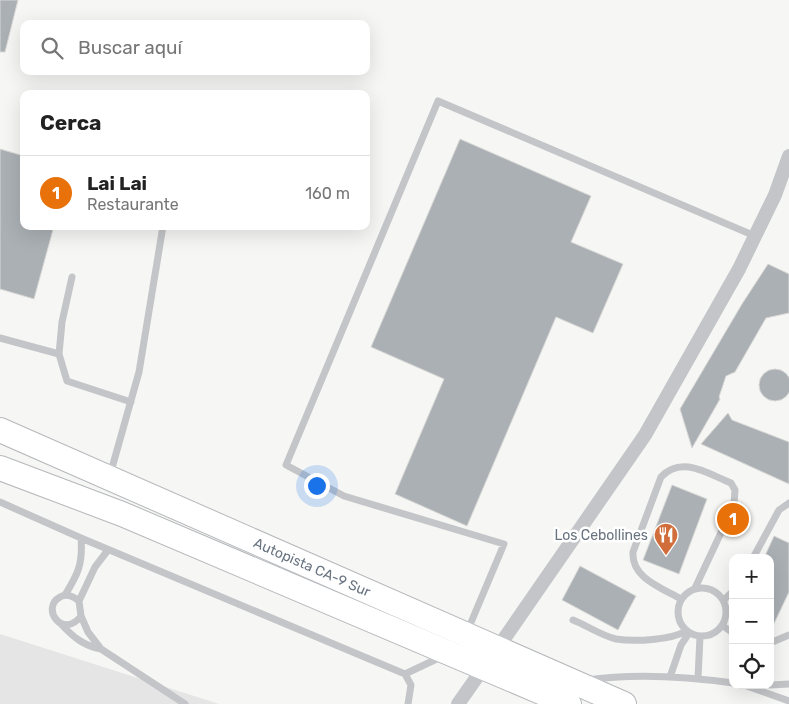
<!DOCTYPE html>
<html lang="es">
<meta charset="utf-8">
<style>
body{margin:0;font-family:Rubik,sans-serif;background:#f6f6f6;color:#222}
.controls{position:absolute;right:15px;bottom:15px;display:grid;overflow:hidden;border-radius:10px;box-shadow:0 5px 20px #0002}
.controls button{width:45px;height:45px;display:grid;place-items:center;padding:0;border:0;border-bottom:1px solid #e0e0e0;background:#fff;color:#222;font:25px sans-serif}
.you{position:absolute;left:316px;top:485px;width:18px;height:18px;margin:-12px;border:4px solid #fff;border-radius:50%;background:#1a73e8;box-shadow:0 0 0 8px #1a73e833}
.badge{display:grid;place-items:center;width:32px;height:32px;border-radius:50%;background:#b45309;color:#fff;font-size:16px;font-weight:700}
.pin{position:absolute;translate:-50% -50%;border:2px solid #fff;box-shadow:0 1px 5px #0006}
.list{margin:0;padding:0;list-style:none}
h2{display:flex;justify-content:space-between;align-items:center;height:65px;margin:0;padding:0 20px;font-size:21px}
h2 small{font-size:16px;font-weight:400;color:#767676}
.list li{display:grid;grid-template-columns:32px 1fr auto;gap:15px;align-items:center;box-sizing:border-box;height:75px;padding:0 20px;border-top:1px solid #e0e0e0}
.list b{display:block;font-size:19px;white-space:nowrap}
.list p{margin:0;font-size:16px;white-space:nowrap;color:#767676}
.list em{font-size:16px;font-style:normal;color:#767676}
.icon{flex:none;width:28px;height:28px;fill:none;stroke:currentColor;stroke-width:2;stroke-linecap:round;stroke-linejoin:round}
.map{position:relative;flex:none;width:789px;height:704px;overflow:hidden}
.search{position:absolute;background:#fff;box-shadow:0 5px 20px #0002;left:20px;top:20px;width:350px;height:55px;display:flex;align-items:center;gap:12px;box-sizing:border-box;padding:0 18px;border-radius:10px;color:#767676;font-size:19px}
.panel{position:absolute;background:#fff;box-shadow:0 5px 20px #0002;left:20px;top:90px;width:350px;height:140px;border-radius:10px}
.map>svg:first-child{display:block}
.built{fill:#e4e5e4}
.building{fill:#abb0b5;stroke:#d8d8d6}
.lines{fill:none;stroke-linecap:round;stroke-linejoin:round}
.highway-casing{stroke:#b5b8bb;stroke-width:26}
.lane{stroke:#c3c5c8;stroke-width:7}
.street{stroke:#c3c5c8;stroke-width:14}
.highway{stroke:#fff;stroke-width:24}
.labels{text-anchor:middle;dominant-baseline:central;stroke-width:5;stroke-linejoin:round;paint-order:stroke}
.poi-label{font-size:14px;fill:#697481;stroke:#fff;text-anchor:end}
.street-label{font-size:14px;fill:#697481;stroke:#fff}
</style>
<div class="map">
<svg width="789" height="704" viewBox="0 0 789 704">
<rect width="100%" height="100%" fill="#f6f6f4"/>
<!-- built -->
<path class="built" d="M 0,634 L 219,704 L 0,704 Z"/>
<!-- building -->
<path class="building" d="M 0,0 L 18,0 L 5,52 L 0,52 Z
M 460,139 L 591,196 L 571,242 L 623,264 L 593,333 L 556,317 L 467,526 L 395,494 L 444,379 L 371,347 Z
M 0,149 L 24,156 L 24,226 L 54,226 L 34,299 L 0,289 Z
M 768,264 L 789,274 L 789,313 L 766,318 L 735,372 L 726,376 L 719,397 L 720,399 L 692,448 L 680,409 L 742,304 Z
M759 385a16 16 0 1 1 32 0a16 16 0 1 1-32 0Z
M 728,413 L 732,420 L 789,442 L 789,484 L 701,444 Z
M 672,485 L 707,499 L 679,574 L 643,560 Z
M 774,536 L 789,543 L 789,592 L 770,632 L 770,558 L 764,558 Z
M 580,566 L 636,596 L 618,630 L 562,600 Z"/>
<g class="lines">
<defs>
<g id="highway">
<path id="s1" d="M 0,430 L 624,704"/>
<path d="M 0,468 L 122,514 L 569,704"/>
</g>
</defs>
<!-- highway casing -->
<use href="#highway" class="highway-casing"/>
<!-- lane -->
<path class="lane" d="M 72,277 L 62,322 L 59,354 L 67,381 L 131,402
M 0,338 L 59,354
M 110,475 L 139,372 L 163,226
M 0,502 L 81,538 L 405,674 L 443,656
M 753,558 L 779,510 L 789,503
M678 612a24 24 0 1 1 48 0a24 24 0 1 1-48 0Z
M 65,595 C 78,574 83,564 81,538
M 681,599 C 662,588 631,578 633,552 L 661,477 C 682,455 708,474 731,483 L 735,490 L 734,505 L 695,588
M 724,600 L 733,591
M 79,601 C 73,596 67,593 60,597 C 40,608 63,640 81,616 L 79,601 L 95,567 L 108,550
M 81,616 L 88,632 L 101,649 L 185,704
M 573,620 C 586,625 602,636 616,639 C 635,642 671,640 686,631
M 61,624 C 73,637 84,646 101,649
M 723,626 L 733,633
M 467,632 L 504,544 L 344,496 L 286,465 L 438,101 L 755,236
M 770,643 L 789,635
M 405,674 L 411,685 L 408,704
M 670,677 L 681,645 L 689,633
M 698,678 L 700,637
M 586,680 C 635,673 684,676 733,683
M 744,685 L 789,701
M 770,685 L 789,684"/>
<!-- street -->
<path class="street" d="M 497,649 L 645,435 L 739,269 L 775,195 L 789,156
M 458,704 L 484,667"/>
<!-- highway -->
<use href="#highway" class="highway"/>
</g>
<!-- icons -->
<defs>
<symbol id="restaurant-pin" viewBox="-11 -11 22 30"><path d="M0 17L-7.5 6A9.5 9.5 0 1 1 7.5 6Z" fill="#d06d3a" stroke="#fff"/><path d="M-5-6h1v4h1v-4h1v4h1v-4h1v5L-1.5 .5V6h-2V.5L-5-1ZM5-6V6H3V1.5H1.5Q1.5-4 5-6Z" fill="#fff"/></symbol>
</defs>
<g fill-rule="evenodd">
<use href="#restaurant-pin" x="652" y="521" width="28" height="38"/>
</g>
<g class="labels">
<!-- poi labels -->
<g class="poi-label">
<text x="648" y="535">Los Cebollines</text>
</g>
<!-- street labels -->
<g class="street-label">
<text stroke="none"><textPath href="#s1" startOffset="341">Autopista CA-9 Sur</textPath></text>
</g>
</g>
</svg>
<div class="controls">
<button>+</button>
<button>−</button>
<button><svg class="icon" aria-label="locate" viewBox="0 0 24 24"><circle cx="12" cy="12" r="6"/><path d="M12 2v4M12 18v4M2 12h4M18 12h4"/></svg></button>
</div>
<div class="you"></div>
<div class="pin badge" style="left:733px;top:519px;background:#e8710a">1</div>
<div class="search"><svg class="icon" aria-label="search" viewBox="0 0 24 24"><circle cx="10" cy="10" r="6"/><path d="M15 15l6 6"/></svg>Buscar aquí</div>
<section class="panel">
<h2>Cerca<small></small></h2>
<ul class="list">
<li><span class="badge" style="background:#e8710a">1</span><div><b>Lai Lai</b><p>Restaurante</p></div><em>160 m</em></li>
</ul>
</section>
</div>
